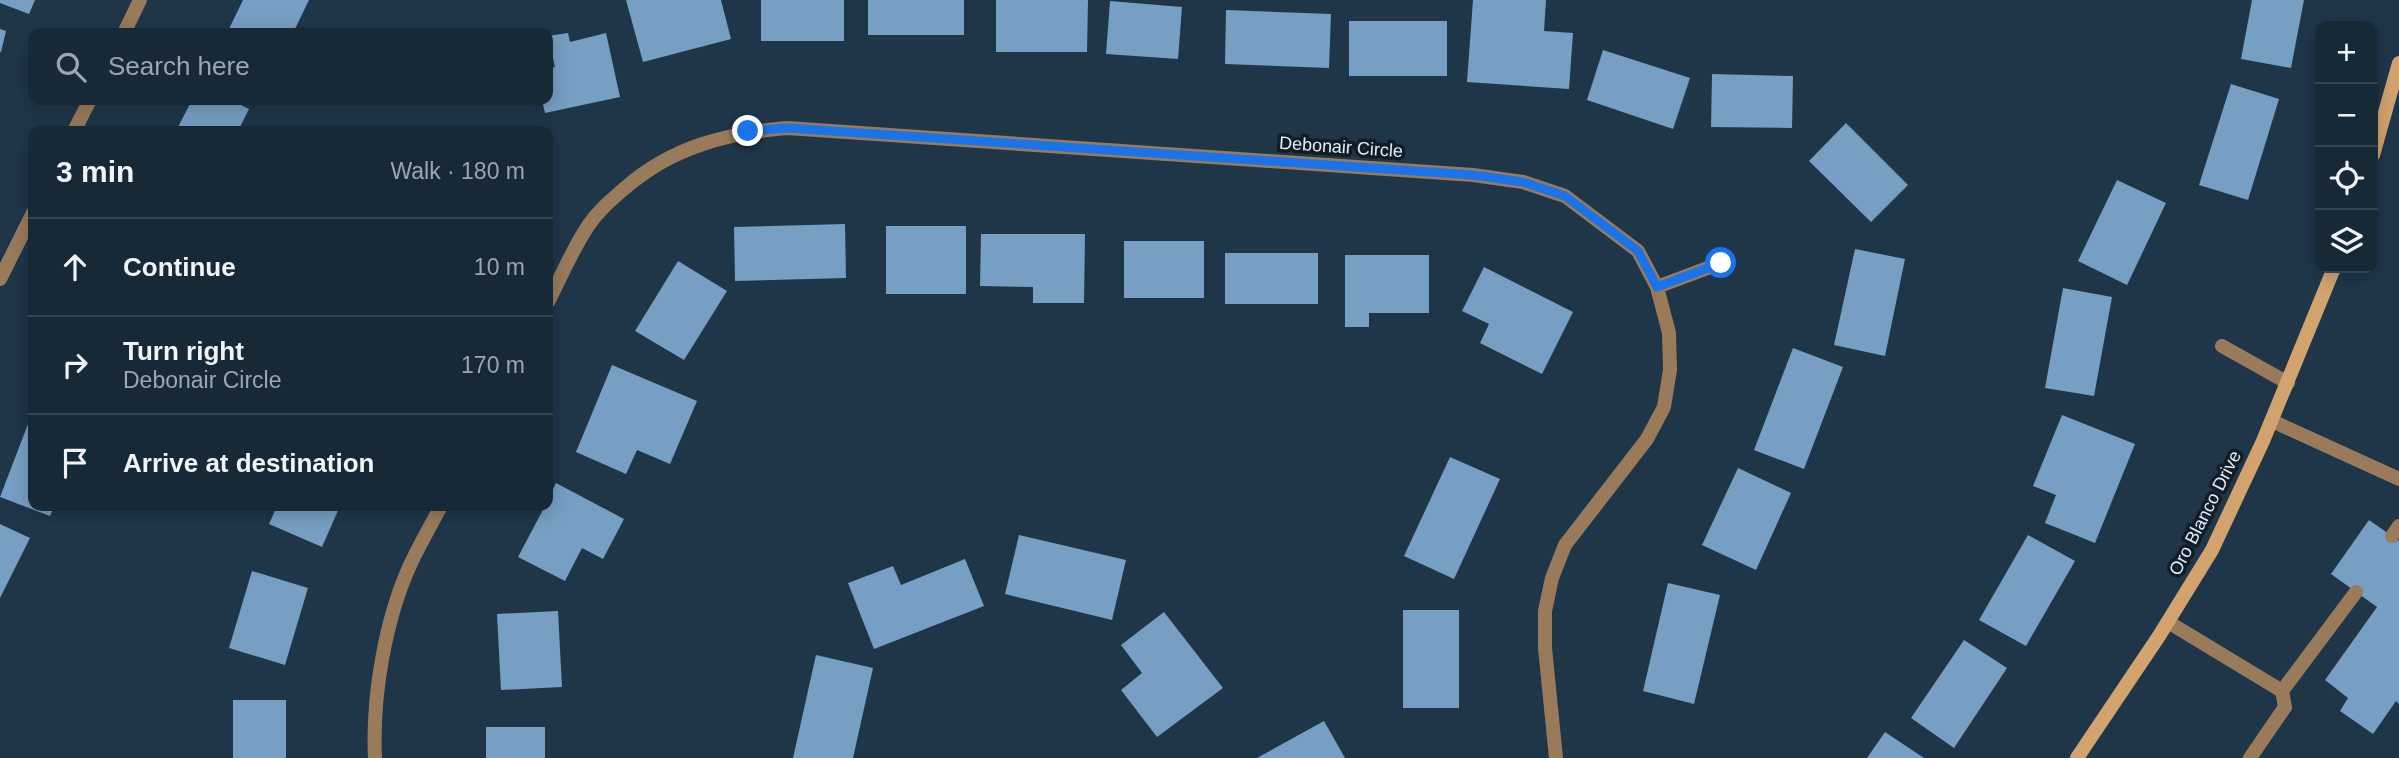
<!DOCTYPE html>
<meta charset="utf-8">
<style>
body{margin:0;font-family:Helvetica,sans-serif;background:#20303f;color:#f1f3f6}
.controls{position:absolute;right:21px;top:21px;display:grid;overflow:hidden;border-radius:14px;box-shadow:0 4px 18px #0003}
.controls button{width:63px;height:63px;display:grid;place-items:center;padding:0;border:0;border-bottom:2px solid #364452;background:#172837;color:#f1f3f6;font:35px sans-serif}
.stop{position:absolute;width:21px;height:21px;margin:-16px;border:5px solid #1a73e8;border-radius:50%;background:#fff}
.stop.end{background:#1a73e8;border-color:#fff;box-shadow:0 2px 7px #0008}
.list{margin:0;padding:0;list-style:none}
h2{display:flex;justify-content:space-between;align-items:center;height:91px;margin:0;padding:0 28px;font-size:30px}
h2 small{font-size:23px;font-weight:400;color:#9ea6ad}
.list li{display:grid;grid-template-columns:46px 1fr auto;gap:21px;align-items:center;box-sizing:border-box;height:98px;padding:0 28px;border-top:2px solid #364452}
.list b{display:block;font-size:26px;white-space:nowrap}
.list p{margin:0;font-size:23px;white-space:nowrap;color:#9ea6ad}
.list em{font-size:23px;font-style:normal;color:#9ea6ad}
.icon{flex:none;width:38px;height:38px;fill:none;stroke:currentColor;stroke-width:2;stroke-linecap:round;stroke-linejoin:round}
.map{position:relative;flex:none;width:2399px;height:758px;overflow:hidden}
.search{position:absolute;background:#172837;box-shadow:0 4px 18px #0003;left:28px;top:28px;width:525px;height:77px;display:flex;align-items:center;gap:18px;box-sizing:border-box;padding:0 24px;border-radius:14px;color:#9ea6ad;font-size:26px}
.panel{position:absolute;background:#172837;box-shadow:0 4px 18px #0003;left:28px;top:126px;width:525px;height:385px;border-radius:14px}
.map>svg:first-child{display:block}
.building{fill:#769fc3}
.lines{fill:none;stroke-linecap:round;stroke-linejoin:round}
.lane{stroke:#997b5b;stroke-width:14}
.street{stroke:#997b5b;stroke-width:14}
.secondary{stroke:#d2a36f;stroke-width:14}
.route{stroke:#1a73e8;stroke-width:9}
.labels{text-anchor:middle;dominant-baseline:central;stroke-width:7;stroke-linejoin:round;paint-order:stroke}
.street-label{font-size:18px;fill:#e0eefa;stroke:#121c25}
</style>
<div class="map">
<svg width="2399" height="758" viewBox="0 0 2399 758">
<rect width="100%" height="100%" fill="#1f3649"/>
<!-- building -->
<path class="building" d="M 0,0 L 35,0 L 29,14 L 0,3 Z
M 243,0 L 309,0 L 293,33 L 227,33 Z
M 626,0 L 721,0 L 731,39 L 643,62 Z
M 761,0 L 844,0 L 844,41 L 761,41 Z
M 868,0 L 964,0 L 964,35 L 868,35 Z
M 996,0 L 1088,0 L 1087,52 L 996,52 Z
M 1473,0 L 1546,0 L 1544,31 L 1573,33 L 1569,89 L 1467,82 Z
M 2252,0 L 2304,0 L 2291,68 L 2241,59 Z
M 1110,1 L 1182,7 L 1178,59 L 1106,54 Z
M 1226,10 L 1331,14 L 1329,68 L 1225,64 Z
M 1349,21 L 1447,21 L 1447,76 L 1349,76 Z
M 0,29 L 6,31 L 1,52 L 0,52 Z
M 568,33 L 570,42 L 606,33 L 620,97 L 545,113 L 542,100 L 548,100 L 548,68 L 555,67 L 548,36 Z
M 1603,50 L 1690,78 L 1673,129 L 1587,100 Z
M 1712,74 L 1793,76 L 1792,128 L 1711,127 Z
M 2231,84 L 2279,99 L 2248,200 L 2199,185 Z
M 192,100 L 231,100 L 249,109 L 238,131 L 176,131 Z
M 1846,123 L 1908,185 L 1871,222 L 1809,161 Z
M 2117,180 L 2166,203 L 2127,285 L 2078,261 Z
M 845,224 L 846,278 L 735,281 L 734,227 Z
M 886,226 L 966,226 L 966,294 L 886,294 Z
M 981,234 L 1085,234 L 1084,303 L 1033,303 L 1033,287 L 980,286 Z
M 1124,241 L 1204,241 L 1204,298 L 1124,298 Z
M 1855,249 L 1905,259 L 1885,356 L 1834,345 Z
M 1225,253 L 1318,253 L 1318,304 L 1225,304 Z
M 1345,255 L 1429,255 L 1429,313 L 1369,313 L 1369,327 L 1345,327 Z
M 678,261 L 727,291 L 684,360 L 635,331 Z
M 1484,267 L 1573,312 L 1542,374 L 1480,343 L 1489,324 L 1462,311 Z
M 2063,288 L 2112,297 L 2094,396 L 2045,388 Z
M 1793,348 L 1843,367 L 1804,469 L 1754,450 Z
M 612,365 L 697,401 L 670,464 L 637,450 L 626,474 L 576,452 Z
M 33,411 L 33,506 L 54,506 L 50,516 L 0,497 Z
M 2062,415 L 2135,444 L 2095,543 L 2045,523 L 2056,495 L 2033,486 Z
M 1450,457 L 1500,479 L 1454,579 L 1404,556 Z
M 1738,468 L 1791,493 L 1756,570 L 1702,545 Z
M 556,483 L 624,519 L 603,559 L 582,548 L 565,581 L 518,557 L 545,506 L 548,506 L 548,500 Z
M 277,506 L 340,506 L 322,547 L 269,524 Z
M 2369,520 L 2399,541 L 2399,704 L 2396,701 L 2373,734 L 2340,711 L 2348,698 L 2325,680 L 2377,607 L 2331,574 Z
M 0,524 L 30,538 L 0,598 Z
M 1019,535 L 1126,560 L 1112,620 L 1005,594 Z
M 2028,535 L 2075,561 L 2026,646 L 1979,620 Z
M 965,559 L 984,606 L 874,649 L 848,583 L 893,566 L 901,585 Z
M 252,571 L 308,588 L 285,665 L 229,648 Z
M 1668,583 L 1720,595 L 1694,704 L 1643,691 Z
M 1403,610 L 1459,610 L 1459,708 L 1403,708 Z
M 558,611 L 562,687 L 501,690 L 497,614 Z
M 1164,612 L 1223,688 L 1157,737 L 1121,690 L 1142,673 L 1121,645 Z
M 1964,640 L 2007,668 L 1954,748 L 1911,718 Z
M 816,655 L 873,668 L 853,758 L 793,758 Z
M 233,700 L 286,700 L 286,758 L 233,758 Z
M 1324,721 L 1345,758 L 1257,758 Z
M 486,727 L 545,727 L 545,758 L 486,758 Z
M 1885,732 L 1924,758 L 1867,758 Z"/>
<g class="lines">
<!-- lane -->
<path class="lane" d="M 2272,421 L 2399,479
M 2392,536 L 2399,526
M 2168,622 L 2282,691
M 2285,707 L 2282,691 L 2356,592"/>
<!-- street -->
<path class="street" d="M 124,33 L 140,0
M 74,131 L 90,100
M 0,279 L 33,213
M 1657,287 L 1721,263
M 548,302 C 561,277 572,250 588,226 C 598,211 611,200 625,188 C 672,147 727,133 787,128 L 1473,175 L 1523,182 L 1565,196 L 1638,251 L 1657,287 L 1669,333 L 1670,370 L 1664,407 L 1647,439 L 1565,545 L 1552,578 L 1545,611 L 1545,648 L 1556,758
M 2222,346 L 2288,383
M 375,758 C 372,697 385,619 411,563 C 420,544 431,525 441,506
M 2250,758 L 2285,707"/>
<!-- secondary -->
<path class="secondary" d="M 2373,155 L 2399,63
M 2077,758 L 2159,636 L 2212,550 L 2263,441 L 2334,268"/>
</g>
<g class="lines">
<!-- route -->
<path class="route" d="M 748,131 L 787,128 L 1473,175 L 1523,182 L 1565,196 L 1638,251 L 1657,287 L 1721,263"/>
</g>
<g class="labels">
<!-- street labels -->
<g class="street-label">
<text transform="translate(1341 147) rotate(4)">Debonair Circle</text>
<text transform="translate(2205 513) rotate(-63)">Oro Blanco Drive</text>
</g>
</g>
</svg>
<div class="controls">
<button>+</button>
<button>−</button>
<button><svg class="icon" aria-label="locate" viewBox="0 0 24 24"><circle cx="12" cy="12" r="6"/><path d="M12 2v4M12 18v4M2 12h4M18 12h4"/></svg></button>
<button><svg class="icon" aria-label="layers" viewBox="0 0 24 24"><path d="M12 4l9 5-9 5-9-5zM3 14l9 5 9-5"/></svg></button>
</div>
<div class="stop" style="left:1721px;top:263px"></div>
<div class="stop end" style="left:748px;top:131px"></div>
<div class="search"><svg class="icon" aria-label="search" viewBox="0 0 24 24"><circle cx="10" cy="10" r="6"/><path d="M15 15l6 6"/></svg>Search here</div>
<section class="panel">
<h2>3 min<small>Walk · 180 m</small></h2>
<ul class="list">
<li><svg class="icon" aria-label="ahead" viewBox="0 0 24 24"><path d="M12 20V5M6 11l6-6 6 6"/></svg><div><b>Continue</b></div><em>10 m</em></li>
<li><svg class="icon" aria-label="right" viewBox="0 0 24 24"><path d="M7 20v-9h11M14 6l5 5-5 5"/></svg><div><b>Turn right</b><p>Debonair Circle</p></div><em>170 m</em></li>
<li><svg class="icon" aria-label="arrive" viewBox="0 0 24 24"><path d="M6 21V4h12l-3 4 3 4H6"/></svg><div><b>Arrive at destination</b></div></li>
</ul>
</section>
</div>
